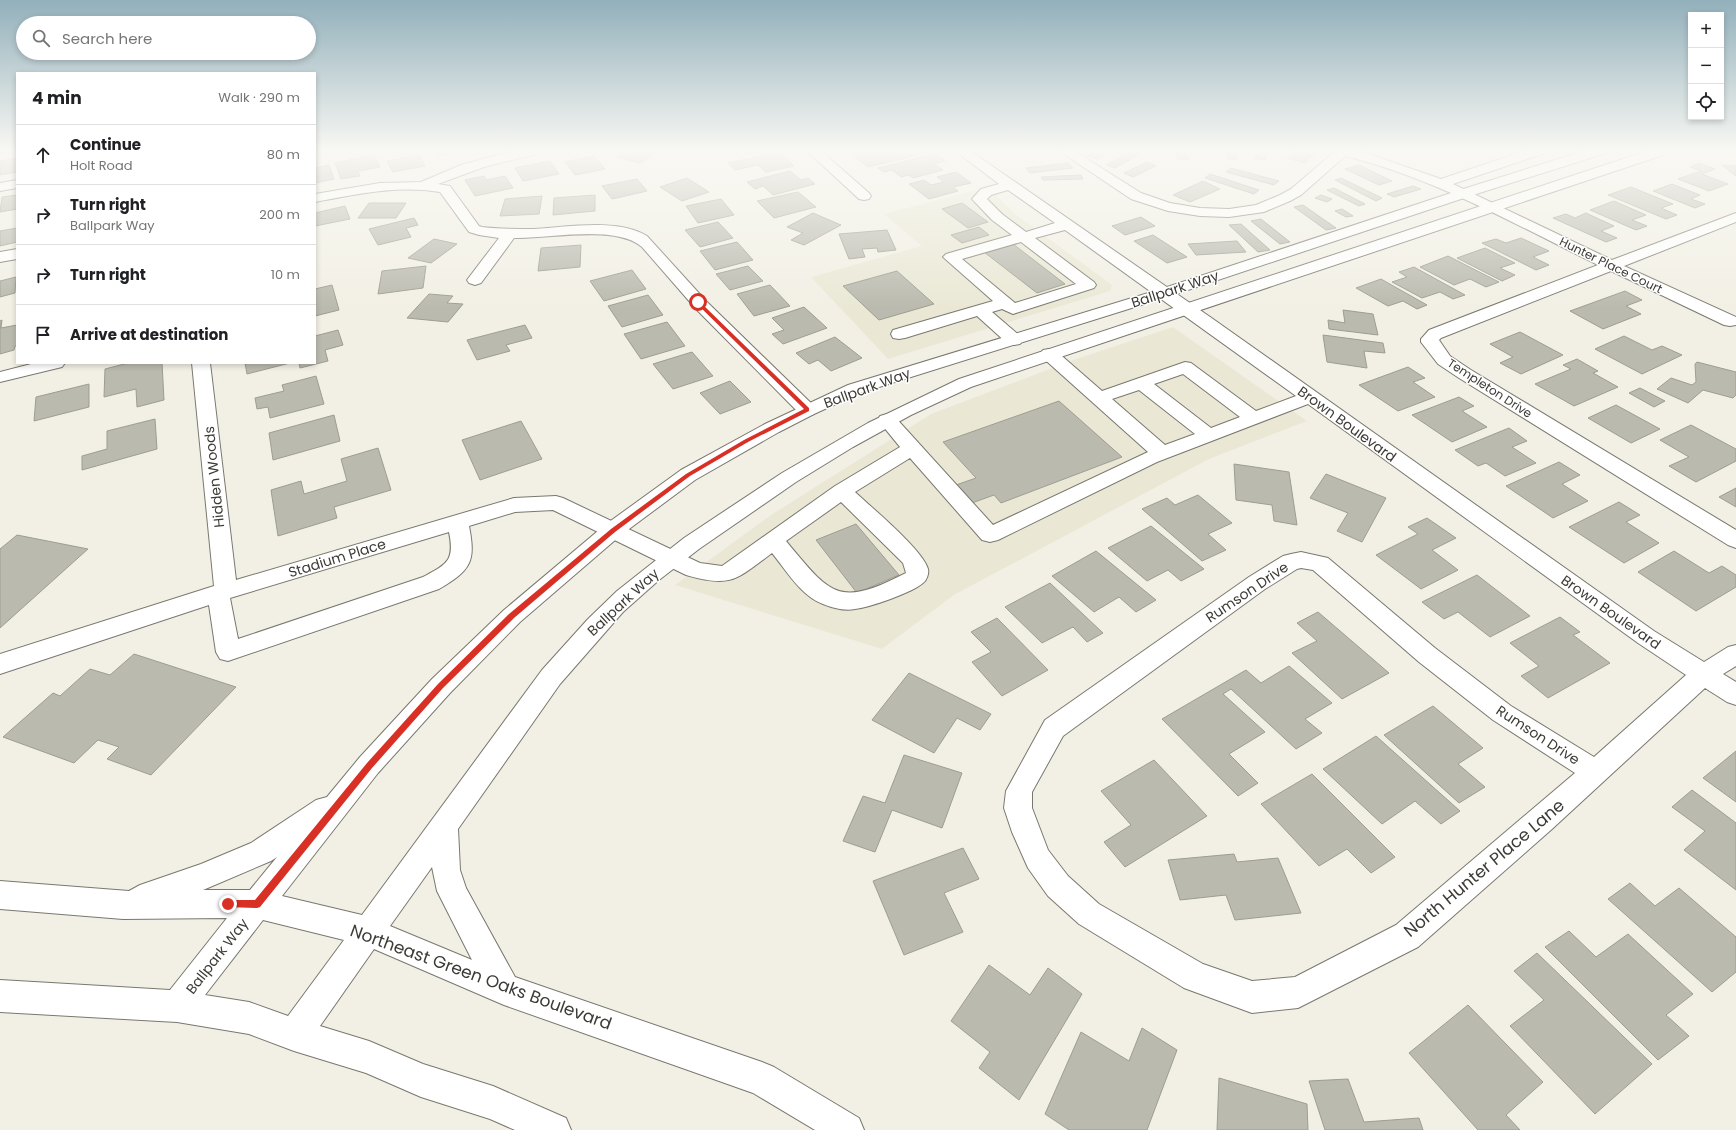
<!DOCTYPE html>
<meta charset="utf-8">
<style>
body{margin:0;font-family:Poppins,sans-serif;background:#f2f2f2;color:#202124}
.controls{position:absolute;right:12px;top:12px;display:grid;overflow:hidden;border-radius:0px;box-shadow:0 2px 6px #0003}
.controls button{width:36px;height:36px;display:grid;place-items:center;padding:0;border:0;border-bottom:1px solid #e0e0e0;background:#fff;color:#202124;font:20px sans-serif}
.stop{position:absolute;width:12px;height:12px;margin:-9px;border:3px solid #d93025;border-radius:50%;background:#fff}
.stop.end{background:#d93025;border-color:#fff;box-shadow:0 1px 4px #0008}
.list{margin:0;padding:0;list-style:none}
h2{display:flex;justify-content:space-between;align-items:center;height:52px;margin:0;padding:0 16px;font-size:17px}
h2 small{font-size:13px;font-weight:400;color:#757577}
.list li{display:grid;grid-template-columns:26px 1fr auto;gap:12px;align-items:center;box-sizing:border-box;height:60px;padding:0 16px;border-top:1px solid #e0e0e0}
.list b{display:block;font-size:15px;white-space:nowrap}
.list p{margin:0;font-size:13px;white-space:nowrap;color:#757577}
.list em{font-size:13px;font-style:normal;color:#757577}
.icon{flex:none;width:22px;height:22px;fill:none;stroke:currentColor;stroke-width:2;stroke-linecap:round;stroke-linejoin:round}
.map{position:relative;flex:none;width:1736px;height:1130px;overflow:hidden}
.search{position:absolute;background:#fff;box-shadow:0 2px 6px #0003;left:16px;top:16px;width:300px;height:44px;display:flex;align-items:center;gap:10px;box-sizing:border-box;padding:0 14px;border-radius:22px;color:#757577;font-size:15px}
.panel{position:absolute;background:#fff;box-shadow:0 2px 6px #0003;left:16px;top:72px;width:300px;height:292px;border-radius:0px}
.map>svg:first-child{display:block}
.built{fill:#eae8d5}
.building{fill:#bbbaaf;stroke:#9e9d92}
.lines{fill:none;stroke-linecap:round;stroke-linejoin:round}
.minor-casing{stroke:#7a786e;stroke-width:2}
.major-casing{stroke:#7a786e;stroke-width:2}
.minor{fill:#fff;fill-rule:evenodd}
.major{fill:#fff;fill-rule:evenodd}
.route{fill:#d93025}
.labels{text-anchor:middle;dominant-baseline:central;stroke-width:3;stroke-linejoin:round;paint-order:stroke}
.far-street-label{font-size:12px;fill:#3c3b36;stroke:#fff}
.street-label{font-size:14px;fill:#3c3b36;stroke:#fff}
.near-street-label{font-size:17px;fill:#3c3b36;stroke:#fff}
</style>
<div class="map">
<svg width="1736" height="1130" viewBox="0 0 1736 1130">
<rect width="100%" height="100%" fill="#f2f0e5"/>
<!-- built -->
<path class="built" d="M 988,187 L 1015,214 L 1112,285 L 1110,291 L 888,359 L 811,277 L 922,246 L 884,214 Z
M 1173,327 L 1307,421 L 1209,459 L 954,595 L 882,649 L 675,585 L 771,515 L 931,414 L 1079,358 Z"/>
<!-- building -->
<path class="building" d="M 0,150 L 17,150 L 17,152 L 0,154 Z
M 433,150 L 465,150 L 439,156 Z
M 627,150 L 659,150 L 640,163 L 616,157 Z
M 742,150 L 764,150 L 747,154 Z
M 869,150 L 906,150 L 914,156 L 868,167 L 852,154 Z
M 1097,150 L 1113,150 L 1097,159 L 1087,156 Z
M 1173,150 L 1184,150 L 1189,159 L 1178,159 Z
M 1226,150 L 1235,150 L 1237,159 L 1228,159 Z
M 1262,150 L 1273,150 L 1264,160 L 1254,158 Z
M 1295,150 L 1306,150 L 1315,153 L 1305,163 L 1287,158 Z
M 1132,151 L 1140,154 L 1115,168 L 1106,165 Z
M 779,152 L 794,166 L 766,172 L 758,165 L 735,170 L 728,163 Z
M 935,154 L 945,161 L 934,164 L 943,170 L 913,178 L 909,175 L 901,177 L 892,170 L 884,172 L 878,168 Z
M 374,155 L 380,167 L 358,171 L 360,176 L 341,179 L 335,163 Z
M 419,155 L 425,166 L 393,172 L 387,161 Z
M 594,156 L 605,169 L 575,175 L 565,162 Z
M 17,158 L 17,172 L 0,175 L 0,161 Z
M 550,161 L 559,174 L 523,181 L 515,168 Z
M 1147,162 L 1156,166 L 1133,177 L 1124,173 Z
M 1068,163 L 1073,168 L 1030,173 L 1026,168 Z
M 1699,163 L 1715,169 L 1702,174 L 1728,184 L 1709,191 L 1678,179 L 1701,171 L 1690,167 Z
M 329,165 L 334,179 L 315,183 L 315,168 Z
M 1359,165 L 1392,181 L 1379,185 L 1345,169 Z
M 1722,165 L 1736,166 L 1736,176 Z
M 1231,168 L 1279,181 L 1274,185 L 1226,172 Z
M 790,171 L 801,180 L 808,178 L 815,184 L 773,195 L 763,186 L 755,189 L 747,182 Z
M 956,172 L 971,183 L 953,187 L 958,191 L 929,199 L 909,184 L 924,180 L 931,185 L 944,182 L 937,177 Z
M 1210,174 L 1259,190 L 1254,194 L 1205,178 Z
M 1081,175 L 1083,179 L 1043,180 L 1041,177 Z
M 484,176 L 486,180 L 505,176 L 513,188 L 475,196 L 465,180 Z
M 687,178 L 709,192 L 682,201 L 660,187 Z
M 1341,178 L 1382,198 L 1376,201 L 1335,180 Z
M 637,179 L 647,191 L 612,199 L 602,186 Z
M 1203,181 L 1220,189 L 1190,202 L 1173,195 Z
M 1672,184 L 1700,195 L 1691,199 L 1705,204 L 1695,208 L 1653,191 Z
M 1413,186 L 1421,189 L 1394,197 L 1387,194 Z
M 1631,187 L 1673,204 L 1661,208 L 1677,215 L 1666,219 L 1608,195 Z
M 1334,188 L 1365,204 L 1359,206 L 1327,190 Z
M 798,192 L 816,207 L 774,218 L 757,201 Z
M 17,195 L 17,209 L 0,212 L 2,197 Z
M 595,195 L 595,211 L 553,215 L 554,198 Z
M 1321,195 L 1332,199 L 1327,202 L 1315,198 Z
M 542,196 L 539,214 L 500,216 L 505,199 Z
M 721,199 L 734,215 L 698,223 L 686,206 Z
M 1614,201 L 1646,215 L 1632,220 L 1647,226 L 1636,230 L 1590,210 Z
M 369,203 L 406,203 L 396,218 L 358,218 Z
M 962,203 L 988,222 L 968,228 L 942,209 Z
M 1303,205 L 1336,228 L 1326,230 L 1294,207 Z
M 345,206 L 350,219 L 315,226 L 315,213 Z
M 1342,209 L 1353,216 L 1346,217 L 1335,211 Z
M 813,213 L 841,225 L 804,245 L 791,240 L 803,233 L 787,227 Z
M 1586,213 L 1614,226 L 1601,231 L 1617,238 L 1606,242 L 1553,218 L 1566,214 L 1575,218 Z
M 1141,217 L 1155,226 L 1125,235 L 1112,226 Z
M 414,218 L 418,225 L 406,228 L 411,237 L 378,245 L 369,229 Z
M 1261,219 L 1290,242 L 1280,244 L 1251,221 Z
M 718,222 L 733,238 L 700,247 L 685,230 Z
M 1241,224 L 1270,250 L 1258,252 L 1229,225 Z
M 979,227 L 989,235 L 962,243 L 951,235 Z
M 17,228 L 17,242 L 0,246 L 0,231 Z
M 887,230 L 896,250 L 878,252 L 877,248 L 862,249 L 865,257 L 849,259 L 839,234 Z
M 1153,235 L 1187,257 L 1167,263 L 1134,241 Z
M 1521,238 L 1549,251 L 1533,257 L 1549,265 L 1536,270 L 1482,243 L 1496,239 L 1506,243 Z
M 434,239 L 457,244 L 431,263 L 408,258 Z
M 1237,241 L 1246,252 L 1196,255 L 1188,244 Z
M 737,242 L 753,260 L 715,270 L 700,251 Z
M 1013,244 L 1065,284 L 1037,293 L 984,252 Z
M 581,245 L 580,267 L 538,271 L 541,248 Z
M 1485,248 L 1515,263 L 1500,268 L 1515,275 L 1502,281 L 1457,258 Z
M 1448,256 L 1499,282 L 1486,287 L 1470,279 L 1454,285 L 1420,267 Z
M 426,266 L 423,288 L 378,294 L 382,271 Z
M 748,266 L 763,281 L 730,290 L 716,274 Z
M 1414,267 L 1465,295 L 1453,299 L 1440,292 L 1422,298 L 1392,282 L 1407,277 L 1399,272 Z
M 632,270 L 646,289 L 604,301 L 590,281 Z
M 897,271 L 934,304 L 879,320 L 843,286 Z
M 16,277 L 15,293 L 0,297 L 0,281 Z
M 1381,279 L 1427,305 L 1417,309 L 1403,301 L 1388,306 L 1356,288 Z
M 332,285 L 339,310 L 315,316 L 315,289 Z
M 770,285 L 790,306 L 754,316 L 737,294 Z
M 1625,291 L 1642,300 L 1626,306 L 1641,314 L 1603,329 L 1570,311 Z
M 429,294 L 453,296 L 447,303 L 463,304 L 448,322 L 407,318 Z
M 648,295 L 663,315 L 622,327 L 608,306 Z
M 804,307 L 827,328 L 783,344 L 772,334 L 784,330 L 772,318 Z
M 1343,310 L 1373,314 L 1378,335 L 1329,329 L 1328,320 L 1345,323 Z
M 2,320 L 1,328 L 17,325 L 17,346 L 15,346 L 14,350 L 0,354 L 0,321 Z
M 667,322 L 685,346 L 641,359 L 624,334 Z
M 525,325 L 532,338 L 506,345 L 510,351 L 477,360 L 467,340 Z
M 338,330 L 343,345 L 325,350 L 328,361 L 300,368 L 299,363 L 315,363 L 315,336 Z
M 1520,332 L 1563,355 L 1521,374 L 1500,363 L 1513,357 L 1490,344 Z
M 1323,335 L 1383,343 L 1385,353 L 1364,351 L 1367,368 L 1327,362 Z
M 1624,336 L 1652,350 L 1662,346 L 1682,355 L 1642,374 L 1595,349 Z
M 835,337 L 862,358 L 831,371 L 818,360 L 809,364 L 796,353 Z
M 692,352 L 713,376 L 673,389 L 653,364 Z
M 1577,359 L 1598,371 L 1593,373 L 1618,387 L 1574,406 L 1535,384 L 1571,369 L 1563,365 Z
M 1697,362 L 1736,372 L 1736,395 L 1733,398 L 1703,390 L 1688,403 L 1657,389 L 1671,378 L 1692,385 L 1696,382 L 1695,364 Z
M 128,363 L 162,363 L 164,400 L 137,407 L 136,389 L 104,397 L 105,369 Z
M 245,363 L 290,363 L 247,374 Z
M 1408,367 L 1425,378 L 1413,382 L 1435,397 L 1398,411 L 1359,385 Z
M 316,376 L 324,404 L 270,418 L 268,407 L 257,409 L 255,398 L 284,391 L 282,385 Z
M 730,381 L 751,402 L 720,414 L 700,393 Z
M 89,384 L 89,407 L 34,421 L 36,397 Z
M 1640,388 L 1665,401 L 1654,407 L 1629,393 Z
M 1459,397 L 1474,406 L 1462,411 L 1487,427 L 1452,442 L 1412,415 Z
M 1059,401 L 1122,457 L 1001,503 L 994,495 L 972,503 L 956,485 L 976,478 L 943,442 Z
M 1616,405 L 1660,429 L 1631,443 L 1588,418 Z
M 334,415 L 340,441 L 273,460 L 269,433 Z
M 155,419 L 157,449 L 82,470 L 82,456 L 107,449 L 107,431 Z
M 521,421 L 542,459 L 480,480 L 462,440 Z
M 1691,425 L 1736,449 L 1736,461 L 1696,482 L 1669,466 L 1689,457 L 1660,440 Z
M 1509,428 L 1527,441 L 1512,447 L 1536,463 L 1505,476 L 1486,463 L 1478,466 L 1455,450 Z
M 378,448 L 391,490 L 334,507 L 337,518 L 278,536 L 271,490 L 301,481 L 304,494 L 347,481 L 341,459 Z
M 1559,462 L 1580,475 L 1562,484 L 1588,501 L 1553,518 L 1506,486 Z
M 1234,464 L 1289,472 L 1297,525 L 1274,521 L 1272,505 L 1236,500 Z
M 1326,474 L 1386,498 L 1362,542 L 1337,531 L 1348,513 L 1310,498 Z
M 1736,488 L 1736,507 L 1719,497 Z
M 1198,495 L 1232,523 L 1208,534 L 1226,550 L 1202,561 L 1142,509 L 1167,498 L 1175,505 Z
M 1619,502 L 1640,515 L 1626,522 L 1659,543 L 1624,563 L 1569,527 Z
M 1427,518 L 1456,538 L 1432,550 L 1458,570 L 1421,589 L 1376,555 L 1418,534 L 1408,527 Z
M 856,524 L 899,575 L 857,593 L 816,540 Z
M 1151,526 L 1204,569 L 1181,581 L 1168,570 L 1147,581 L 1108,548 Z
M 17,535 L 88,549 L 0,628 L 0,549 Z
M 1096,551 L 1156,600 L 1136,612 L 1119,597 L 1094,612 L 1052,576 Z
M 1674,551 L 1709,573 L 1722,566 L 1736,575 L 1736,587 L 1696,611 L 1638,572 Z
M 1477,575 L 1530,616 L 1490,637 L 1458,612 L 1444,619 L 1422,602 Z
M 1050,583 L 1103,633 L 1087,642 L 1073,627 L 1042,643 L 1005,607 Z
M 1318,612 L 1389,673 L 1342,699 L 1292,653 L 1317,641 L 1297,623 Z
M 1560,617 L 1580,632 L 1573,635 L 1610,663 L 1548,698 L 1521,676 L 1539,666 L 1510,643 Z
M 997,618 L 1048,670 L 1002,696 L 972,662 L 991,652 L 971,632 Z
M 134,654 L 236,687 L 151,775 L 107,759 L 119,747 L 98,740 L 74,763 L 3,737 L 53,693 L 60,696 L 90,669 L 110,675 Z
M 1289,666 L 1332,703 L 1305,719 L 1322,733 L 1296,749 L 1231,689 L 1223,694 L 1265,732 L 1229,754 L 1258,783 L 1238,796 L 1162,719 L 1246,670 L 1261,683 Z
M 909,673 L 991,714 L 980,730 L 957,718 L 934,753 L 872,720 Z
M 1433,706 L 1483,748 L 1458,764 L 1485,787 L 1459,803 L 1384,735 Z
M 1376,736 L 1460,811 L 1441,824 L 1415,801 L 1382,824 L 1323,769 Z
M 1736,751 L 1736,802 L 1703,778 Z
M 904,755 L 962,773 L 942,828 L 892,810 L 875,852 L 843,841 L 863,796 L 885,803 Z
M 1154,760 L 1207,816 L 1125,867 L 1104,842 L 1131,825 L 1101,791 Z
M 1312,774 L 1395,857 L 1371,873 L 1347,849 L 1319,866 L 1261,804 Z
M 1692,790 L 1736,823 L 1736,890 L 1684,850 L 1705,831 L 1672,807 Z
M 963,848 L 979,879 L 944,893 L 963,932 L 904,955 L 873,881 Z
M 1234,854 L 1237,862 L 1278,858 L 1301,913 L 1235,920 L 1226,895 L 1180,900 L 1168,860 Z
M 1630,883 L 1655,906 L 1679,888 L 1736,937 L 1736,972 L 1712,992 L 1608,899 Z
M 1569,931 L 1596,957 L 1628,934 L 1693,994 L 1666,1015 L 1689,1036 L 1658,1060 L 1545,947 Z
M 1537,953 L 1652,1064 L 1595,1114 L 1510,1026 L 1544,1000 L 1514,971 Z
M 989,965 L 1030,995 L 1048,968 L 1082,994 L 1019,1100 L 979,1068 L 990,1052 L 951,1021 Z
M 1468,1005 L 1543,1082 L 1506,1115 L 1520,1130 L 1478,1130 L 1409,1053 Z
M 1142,1028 L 1177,1050 L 1147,1130 L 1069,1130 L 1045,1114 L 1081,1032 L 1129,1061 Z
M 1219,1078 L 1307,1104 L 1308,1130 L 1217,1130 Z
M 1348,1079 L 1364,1122 L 1419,1118 L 1423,1130 L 1325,1130 L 1309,1081 Z"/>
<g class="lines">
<defs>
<path id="minor" d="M 517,150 L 541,150 L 540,153 L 484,167 L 438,184 L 450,186 L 479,226 L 482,227 C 499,229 516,229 534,229 C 568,227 618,218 647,236 L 707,302 L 814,406 L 816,410 L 814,414 L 807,416 L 800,414 L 696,309 L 642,247 C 615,224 548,239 514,238 L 481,283 L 475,285 L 469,283 L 467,280 L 499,238 L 479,235 L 469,232 L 440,192 C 398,185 357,194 315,202 L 315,194 L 380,183 L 421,182 L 461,165 Z
M 806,150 L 820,150 L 869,193 L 871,196 L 869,199 L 864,200 L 859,199 Z
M 954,150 L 969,150 L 1213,319 L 1654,631 L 1704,662 L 1728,647 L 1736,645 L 1736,666 L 1723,674 L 1736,682 L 1736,705 L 1727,702 L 1705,688 L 1552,829 L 1418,947 L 1298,1008 L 1252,1013 L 1184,988 L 1079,924 L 1048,896 L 1028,868 L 1012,832 L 1004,808 L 1006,791 L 1045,720 L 1249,577 L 1283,556 L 1291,554 L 1301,552 L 1328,558 L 1435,648 L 1511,706 L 1594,757 L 1686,675 L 1638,643 L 1308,404 L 1157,462 L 998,540 L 990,542 L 982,540 L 910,458 L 855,492 C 871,507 923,550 928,569 C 929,573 927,580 923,583 C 911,593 871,607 855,609 C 845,611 833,608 823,604 C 801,596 786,570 772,553 C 736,580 731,588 686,575 L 553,510 L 515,512 L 469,526 C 476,562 471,570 439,589 L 228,661 L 220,659 L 216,652 L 209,605 L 0,674 L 0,654 L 214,586 L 192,363 L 210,363 L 236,580 L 514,498 L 556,496 L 563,498 L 700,563 L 722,566 L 835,486 L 900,447 L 878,420 L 880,416 L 887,414 L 894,416 L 993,525 L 1148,452 L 1043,358 L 1040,354 L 1043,350 L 1049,349 L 1055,350 L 1102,391 L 1185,362 L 1191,363 L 1256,411 L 1296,396 L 1065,230 L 1035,238 L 1094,282 L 1096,285 L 1094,288 L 1019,312 L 1013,314 L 1002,309 L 992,312 L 1020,336 L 1023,340 L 1020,344 L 1014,345 L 1008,344 L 977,316 L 905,338 L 899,339 L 893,338 L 891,334 L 893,330 L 993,301 L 943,257 L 946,254 L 1012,235 L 992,220 L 972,199 L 981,189 L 999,184 ZM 1008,190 L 1055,223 L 1026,232 L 1002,214 L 987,199 L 991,195 ZM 1021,242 L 1076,284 L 1015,303 L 962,259 ZM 1183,374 L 1240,417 L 1211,428 L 1154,384 ZM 1139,390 L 1195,434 L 1165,445 L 1112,399 ZM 841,502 L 903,563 L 906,573 C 838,608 831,595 786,541 ZM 449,532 C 455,561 447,564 423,577 L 238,639 L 230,598 ZM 1301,568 L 1313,570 L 1419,662 L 1493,720 L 1575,773 L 1396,925 L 1295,977 L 1252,981 L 1203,964 L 1099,904 L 1068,876 L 1048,850 L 1032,808 L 1032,792 L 1063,736 L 1265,589 L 1297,569 Z
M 1058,150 L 1073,150 L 1141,193 L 1170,203 L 1200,208 L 1229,209 L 1256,205 L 1280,195 L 1291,189 L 1333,153 L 1330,150 L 1353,150 L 1369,154 L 1441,179 L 1527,150 L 1546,150 L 1545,153 L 1453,184 L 1612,260 L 1736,213 L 1736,222 L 1624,266 L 1736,317 L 1736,325 L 1730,326 L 1724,325 L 1611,271 L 1441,338 L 1439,340 L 1450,356 L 1471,370 L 1736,530 L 1736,548 L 1728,545 L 1459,378 L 1438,364 L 1421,342 L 1421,339 L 1429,330 L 1598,265 C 1516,225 1435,178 1345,156 L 1301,195 L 1290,201 L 1264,212 L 1229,217 L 1200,216 L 1168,211 L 1131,199 Z
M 17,180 L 17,188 L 0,191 L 0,183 Z
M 17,249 L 17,259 L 0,262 L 0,252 Z
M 35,363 L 65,363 L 62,367 L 0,382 L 0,372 Z"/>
<path id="major" d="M 1587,150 L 1607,150 L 1606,153 L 1470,196 L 1170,296 L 860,393 L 814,414 L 779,432 L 695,480 L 621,535 L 520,622 L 450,693 L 378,773 L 282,896 L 362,915 L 542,670 L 588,619 L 617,591 L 684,538 L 782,473 L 868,423 L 959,379 L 1650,150 L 1670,150 L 1669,153 L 971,387 L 911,415 L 853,447 L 796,482 L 699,549 L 659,580 L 623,612 L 560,684 L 458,829 L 460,870 L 466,888 L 515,977 L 762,1062 L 774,1067 L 859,1118 L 864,1130 L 815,1130 L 753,1093 L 504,1005 L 374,949 L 320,1026 L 369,1041 L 423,1064 L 493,1086 L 566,1118 L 571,1130 L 515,1130 L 490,1119 L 421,1097 L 366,1073 L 294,1051 L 249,1034 L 177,1022 L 0,1012 L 0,980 L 170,990 L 227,918 L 123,919 L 0,909 L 0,881 L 129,891 L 140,885 L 201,864 L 251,843 L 316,800 L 327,797 L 360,757 L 432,679 L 504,610 L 605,525 L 681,470 L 765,424 L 848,385 L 1158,290 L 1460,190 ZM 277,857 L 250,890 L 203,890 L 271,861 ZM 432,867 L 437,891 L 472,960 L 390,926 ZM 263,920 L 344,940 L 288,1016 L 249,1002 L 205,995 Z"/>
</defs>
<!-- minor casing -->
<use href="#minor" class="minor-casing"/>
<!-- major casing -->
<use href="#major" class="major-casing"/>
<!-- minor -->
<use href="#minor" class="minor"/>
<!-- major -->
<use href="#major" class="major"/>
</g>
<!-- sky -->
<linearGradient id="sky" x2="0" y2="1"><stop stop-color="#92b0bb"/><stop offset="0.49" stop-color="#f9f8f3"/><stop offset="1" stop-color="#f9f8f3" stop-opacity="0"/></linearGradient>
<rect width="1736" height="308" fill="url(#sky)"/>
<!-- route -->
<path class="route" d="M 696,301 L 699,301 L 809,408 L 809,411 L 748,442 L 690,476 L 615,532 L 514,618 L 443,688 L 372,768 L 260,907 L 257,908 L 225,907 L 223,904 L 225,901 L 228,900 L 255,900 L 367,763 L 438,684 L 509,614 L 611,529 L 686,474 L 744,440 L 804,409 L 696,303 Z"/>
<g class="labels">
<!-- far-street labels -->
<g class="far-street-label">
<text transform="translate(1611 265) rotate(26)">Hunter Place Court</text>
<text transform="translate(1490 388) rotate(33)">Templeton Drive</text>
</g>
<!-- street labels -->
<g class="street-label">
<text transform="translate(1175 289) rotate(-18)">Ballpark Way</text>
<text transform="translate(867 388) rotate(-20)">Ballpark Way</text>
<text transform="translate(1347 424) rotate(36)">Brown Boulevard</text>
<text transform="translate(214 477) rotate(-96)">Hidden Woods</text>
<text transform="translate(337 558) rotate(-17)">Stadium Place</text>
<text transform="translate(1247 592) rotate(-34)">Rumson Drive</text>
<text transform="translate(623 602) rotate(-43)">Ballpark Way</text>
<text transform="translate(1611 612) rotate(35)">Brown Boulevard</text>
<text transform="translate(1538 735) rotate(33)">Rumson Drive</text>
<text transform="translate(217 956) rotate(-52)">Ballpark Way</text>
</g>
<!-- near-street labels -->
<g class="near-street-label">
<text transform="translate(1484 868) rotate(-40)">North Hunter Place Lane</text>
<text transform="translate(481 977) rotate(20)">Northeast Green Oaks Boulevard</text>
</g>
</g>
</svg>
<div class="controls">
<button>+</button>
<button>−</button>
<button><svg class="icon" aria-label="locate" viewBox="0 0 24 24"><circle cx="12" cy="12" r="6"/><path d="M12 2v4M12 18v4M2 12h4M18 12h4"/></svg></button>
</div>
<div class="stop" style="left:698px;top:302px"></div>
<div class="stop end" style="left:228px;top:904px"></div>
<div class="search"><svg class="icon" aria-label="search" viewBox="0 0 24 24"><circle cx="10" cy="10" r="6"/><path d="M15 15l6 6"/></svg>Search here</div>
<section class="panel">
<h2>4 min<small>Walk · 290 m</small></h2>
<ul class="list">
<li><svg class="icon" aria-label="ahead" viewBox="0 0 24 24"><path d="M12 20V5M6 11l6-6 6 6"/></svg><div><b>Continue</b><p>Holt Road</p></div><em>80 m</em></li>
<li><svg class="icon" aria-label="right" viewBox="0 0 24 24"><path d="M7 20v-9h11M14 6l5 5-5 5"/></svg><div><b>Turn right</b><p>Ballpark Way</p></div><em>200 m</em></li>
<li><svg class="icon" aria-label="right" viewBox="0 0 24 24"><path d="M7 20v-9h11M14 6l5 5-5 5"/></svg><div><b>Turn right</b></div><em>10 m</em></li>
<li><svg class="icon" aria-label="arrive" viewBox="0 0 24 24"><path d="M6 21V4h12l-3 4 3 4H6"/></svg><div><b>Arrive at destination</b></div></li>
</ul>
</section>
</div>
